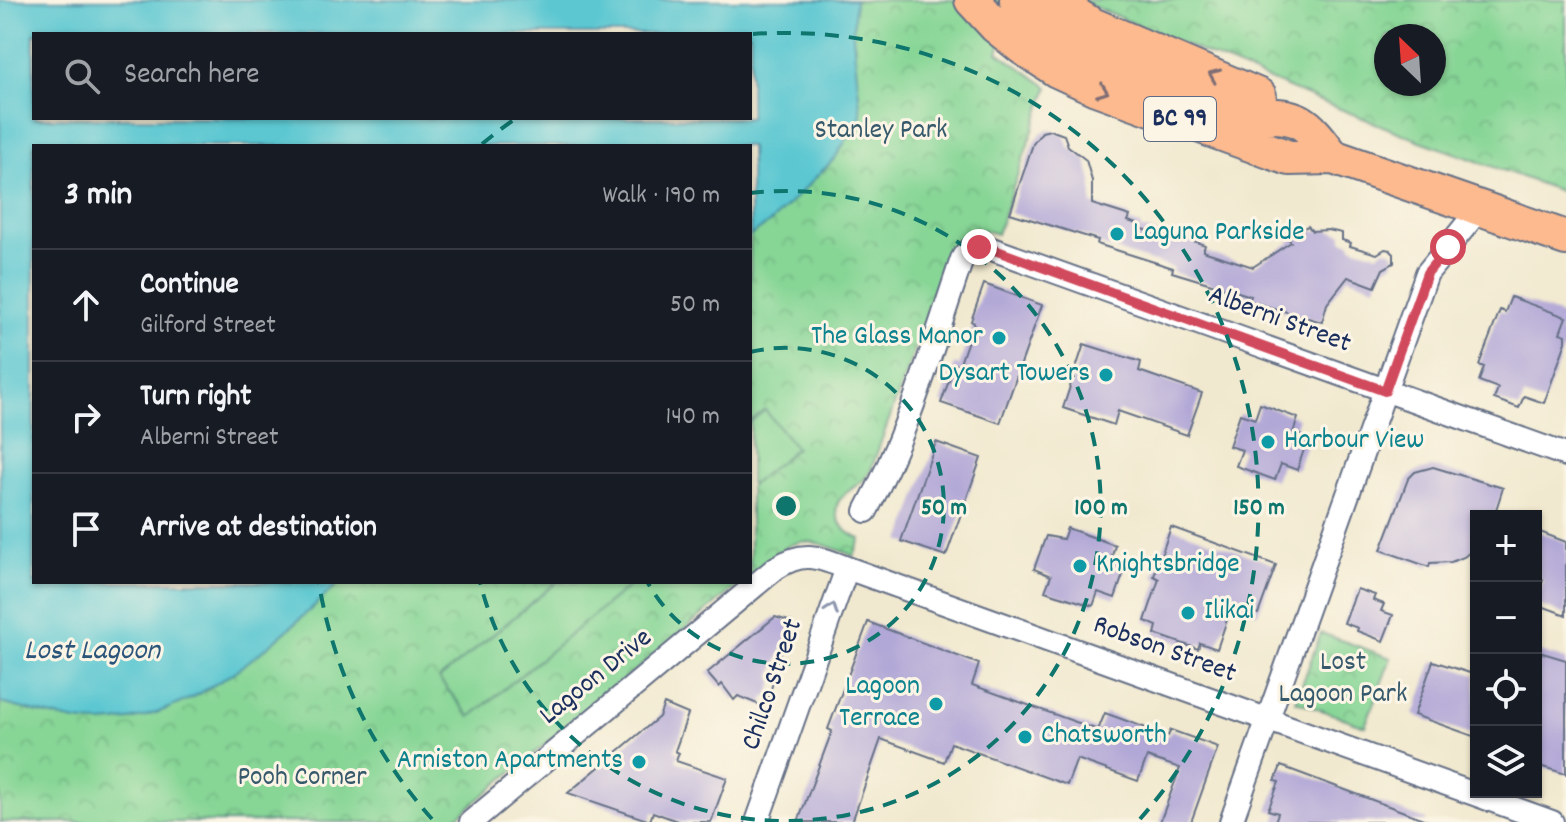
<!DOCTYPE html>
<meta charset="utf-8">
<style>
body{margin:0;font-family:Dekko,sans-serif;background:#242831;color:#f1f3f6}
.controls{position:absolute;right:24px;bottom:24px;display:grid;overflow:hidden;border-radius:0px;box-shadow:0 2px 6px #0004}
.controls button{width:72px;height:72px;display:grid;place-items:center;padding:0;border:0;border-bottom:2px solid #363941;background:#171b24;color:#f1f3f6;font:40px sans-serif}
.compass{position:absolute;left:1374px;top:24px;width:72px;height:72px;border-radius:50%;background:#171b24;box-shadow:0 2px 6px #0004;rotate:335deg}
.stop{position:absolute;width:24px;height:24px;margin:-18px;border:6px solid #d1495b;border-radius:50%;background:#fff}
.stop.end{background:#d1495b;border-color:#fff;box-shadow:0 2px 8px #0008}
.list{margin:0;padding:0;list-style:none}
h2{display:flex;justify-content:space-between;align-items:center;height:104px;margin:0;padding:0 32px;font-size:34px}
h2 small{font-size:26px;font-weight:400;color:#9ea1a6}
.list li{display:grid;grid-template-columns:52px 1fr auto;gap:24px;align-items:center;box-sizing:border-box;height:112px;padding:0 32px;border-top:2px solid #363941}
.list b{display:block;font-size:30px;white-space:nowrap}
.list p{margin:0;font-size:26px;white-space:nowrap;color:#9ea1a6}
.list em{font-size:26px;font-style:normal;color:#9ea1a6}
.icon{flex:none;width:44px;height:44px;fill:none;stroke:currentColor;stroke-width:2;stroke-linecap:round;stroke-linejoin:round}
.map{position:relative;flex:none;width:1566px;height:822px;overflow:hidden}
.search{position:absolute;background:#171b24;box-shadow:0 2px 6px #0004;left:32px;top:32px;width:720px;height:88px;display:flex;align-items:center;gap:20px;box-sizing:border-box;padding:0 28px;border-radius:0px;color:#9ea1a6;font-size:30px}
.panel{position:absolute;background:#171b24;box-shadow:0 2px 6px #0004;left:32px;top:144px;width:720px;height:440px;border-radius:0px}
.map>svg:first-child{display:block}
.park{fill:url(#park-crowns);stroke:#51827a;stroke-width:2;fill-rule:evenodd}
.pitch{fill:#87d696;stroke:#51827a;stroke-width:2}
.water{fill:#5bc7d1;stroke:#3b7b98;stroke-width:2;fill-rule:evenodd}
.building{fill:#b2a8d7}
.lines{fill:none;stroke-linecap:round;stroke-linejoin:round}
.minor-casing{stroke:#667086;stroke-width:26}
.highway-casing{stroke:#667086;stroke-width:38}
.minor{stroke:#fff;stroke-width:22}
.highway{stroke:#fcba8e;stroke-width:34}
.oneway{stroke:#806e74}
.oneway2{stroke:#8d97ae}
.route{stroke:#d1495b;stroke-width:10}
.ring{fill:none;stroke:#0f766e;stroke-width:4;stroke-dasharray:14 10}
.culture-dot{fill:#0f9aa8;stroke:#fcf5e5;stroke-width:3}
.labels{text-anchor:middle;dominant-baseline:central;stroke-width:6;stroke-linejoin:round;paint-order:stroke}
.shield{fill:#fcf5e5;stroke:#5e6a86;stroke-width:2}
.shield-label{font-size:26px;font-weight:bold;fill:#1b2f5e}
.park-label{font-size:28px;fill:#36596c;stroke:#fcf5e5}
.culture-label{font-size:28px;fill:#0d838f;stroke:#fcf5e5;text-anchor:start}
.street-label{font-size:28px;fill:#1b2f5e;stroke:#fcf5e5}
.water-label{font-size:30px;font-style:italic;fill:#2b557b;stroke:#fcf5e5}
.centre{fill:#0f766e;stroke:#fcf5e5;stroke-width:4}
.ring-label{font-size:24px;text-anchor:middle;font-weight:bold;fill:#0f766e;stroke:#fcf5e5;stroke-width:6;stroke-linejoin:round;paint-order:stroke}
</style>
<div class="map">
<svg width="1566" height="822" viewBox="0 0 1566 822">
<defs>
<pattern id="park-crowns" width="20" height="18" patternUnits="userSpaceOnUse" patternTransform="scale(2)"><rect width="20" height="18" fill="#87d696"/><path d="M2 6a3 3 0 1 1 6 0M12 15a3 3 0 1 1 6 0" fill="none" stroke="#74b884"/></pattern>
</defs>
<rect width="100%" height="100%" fill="#fcf5e5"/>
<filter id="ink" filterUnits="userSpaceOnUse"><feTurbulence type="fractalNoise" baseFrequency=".0125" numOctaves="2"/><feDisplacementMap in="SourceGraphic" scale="16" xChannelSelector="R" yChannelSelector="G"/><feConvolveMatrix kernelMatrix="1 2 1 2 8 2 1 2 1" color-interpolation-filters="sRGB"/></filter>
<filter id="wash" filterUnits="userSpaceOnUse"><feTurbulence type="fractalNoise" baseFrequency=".006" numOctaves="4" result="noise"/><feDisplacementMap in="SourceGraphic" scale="32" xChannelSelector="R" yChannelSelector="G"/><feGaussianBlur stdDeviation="1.8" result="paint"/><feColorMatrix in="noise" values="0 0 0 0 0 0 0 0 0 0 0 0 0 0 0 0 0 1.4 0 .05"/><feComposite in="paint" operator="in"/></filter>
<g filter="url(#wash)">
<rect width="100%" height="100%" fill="#f1e9cf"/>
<!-- park -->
<path class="park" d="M 0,0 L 1015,0 L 998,52 L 1048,87 L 997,234 C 978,227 964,229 952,246 L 870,472 C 863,483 854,486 845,494 C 826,510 842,533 861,539 L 854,556 C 795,533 798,536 750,576 L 750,146 L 34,146 L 34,582 L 742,582 L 451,822 L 0,822 ZM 34,34 L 750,34 L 750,118 L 34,118 Z
M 1078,0 L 1566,0 L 1566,193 L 1418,140 L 1315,99 ZM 1386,36 L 1434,36 L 1434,84 L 1386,84 Z
M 1321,633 L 1391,658 L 1365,726 L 1296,701 Z"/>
<!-- pitch -->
<path class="pitch" d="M 765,410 L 796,448 L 750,486 L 750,422 Z
M 557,582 L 634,582 L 470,717 L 439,679 Z"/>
<!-- water -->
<path class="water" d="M 0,0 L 855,0 L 853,35 L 861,116 L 835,158 L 772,221 L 750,236 L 750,146 L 34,146 L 34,582 L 340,582 C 275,643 180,733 84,722 C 56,719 27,709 0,703 ZM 34,34 L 750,34 L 750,118 L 34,118 Z"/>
<g id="blocks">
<!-- building -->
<path class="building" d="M 1050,130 L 1064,135 L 1068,146 L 1086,160 L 1092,181 L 1092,204 L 1130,216 L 1128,221 L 1141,225 L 1140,228 L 1178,240 L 1179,236 L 1205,245 L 1203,251 L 1253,267 L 1291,242 L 1288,238 L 1298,230 L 1308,226 L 1312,231 L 1328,230 L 1342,233 L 1342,240 L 1351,243 L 1350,246 L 1377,254 L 1385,249 L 1390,250 L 1394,254 L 1394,263 L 1383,269 L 1375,287 L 1348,277 L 1327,304 L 1322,322 L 1249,301 L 1251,296 L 1172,272 L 1173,268 L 1097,244 L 1098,240 L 1010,213 L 1033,144 L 1042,132 Z
M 984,284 L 1042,305 L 1000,423 L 941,403 L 955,364 L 959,366 L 974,323 L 971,321 Z
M 1511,297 L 1566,317 L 1560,333 L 1566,335 L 1566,342 L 1544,403 L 1524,396 L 1519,408 L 1494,399 L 1498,388 L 1479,381 L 1484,367 L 1479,365 L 1500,310 L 1505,312 Z
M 1084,344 L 1141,362 L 1139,371 L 1202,393 L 1187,435 L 1118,411 L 1114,425 L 1063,408 Z
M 1260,404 L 1298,418 L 1293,433 L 1308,438 L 1297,470 L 1281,464 L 1275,480 L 1236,466 L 1242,450 L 1229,446 L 1240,414 L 1255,419 Z
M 936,442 L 981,458 L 946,556 L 901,541 Z
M 1433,467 L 1503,488 L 1494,516 L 1476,516 L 1476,547 L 1464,557 L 1451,562 L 1430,563 L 1429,567 L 1381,550 L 1408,479 L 1415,472 Z
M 1171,527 L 1276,565 L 1258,614 L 1232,605 L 1217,649 L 1200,643 L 1198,649 L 1155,634 L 1157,626 L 1145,621 L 1159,579 L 1154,576 Z
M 1067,528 L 1115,545 L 1112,556 L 1127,563 L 1115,598 L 1098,592 L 1093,606 L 1045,591 L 1051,576 L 1034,569 L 1046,536 L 1063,539 Z
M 1540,532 L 1566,542 L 1566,615 L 1536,604 L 1543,580 L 1536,578 L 1536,541 Z
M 1357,589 L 1375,595 L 1373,600 L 1384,604 L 1381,611 L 1393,615 L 1383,641 L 1357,631 L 1358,628 L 1344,623 Z
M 775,617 L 792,622 L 771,679 L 774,680 L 768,697 L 765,696 L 762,706 L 738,696 L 734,700 L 722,684 L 719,687 L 707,673 Z
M 868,622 L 979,664 L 972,685 L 1098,730 L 1105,713 L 1168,736 L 1171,730 L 1218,747 L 1191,822 L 1160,822 L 1180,768 L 1147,757 L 1138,781 L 1077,759 L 1067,785 L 951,743 L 944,762 L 881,739 L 852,822 L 798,822 L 832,731 L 828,729 Z
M 1536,651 L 1566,660 L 1566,774 L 1536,765 Z
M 1433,661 L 1476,675 L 1476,737 L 1414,715 Z
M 664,704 L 688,714 L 675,751 L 679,753 L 676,761 L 727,778 L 711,822 L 680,822 L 653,812 L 650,821 L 568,793 L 659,717 Z
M 1281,766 L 1426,820 L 1426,822 L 1275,822 L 1278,813 L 1268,810 L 1279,782 L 1275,781 Z"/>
</g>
</g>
<g filter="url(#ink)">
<use href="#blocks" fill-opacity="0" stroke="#667086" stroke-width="2"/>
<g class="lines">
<defs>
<path id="minor" d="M 866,511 C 909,432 933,344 962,259 C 968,248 977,246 989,248 L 1566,455
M 471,822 L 776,568 C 804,550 818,557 847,568 L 1552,822
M 757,822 L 847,568
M 1231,822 L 1427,273 L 1480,208"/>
<path id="highway" d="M 972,0 L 996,26 L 1022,47 L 1057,70 L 1096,88 L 1289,158 L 1333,157 L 1566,238
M 1017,0 C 1083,60 1173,85 1255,117 C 1300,112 1307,123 1333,157
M 1051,0 L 1092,25 L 1259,96"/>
</defs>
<!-- minor casing -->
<use href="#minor" class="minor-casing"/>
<!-- highway casing -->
<use href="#highway" class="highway-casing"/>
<!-- minor -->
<use href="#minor" class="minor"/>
<!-- highway -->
<use href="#highway" class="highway"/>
</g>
<!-- one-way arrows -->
<defs><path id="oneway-chevron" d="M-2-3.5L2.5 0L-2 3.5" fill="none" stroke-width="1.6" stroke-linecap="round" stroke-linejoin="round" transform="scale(2)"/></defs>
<g class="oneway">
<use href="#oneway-chevron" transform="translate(1214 75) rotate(-157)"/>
<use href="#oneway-chevron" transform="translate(1103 91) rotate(21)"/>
</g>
<use class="oneway2" href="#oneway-chevron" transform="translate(832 609) rotate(-71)"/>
</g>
<g class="lines" filter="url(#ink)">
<!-- route -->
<path class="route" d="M 979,247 L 989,248 L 1385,391 L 1427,273 L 1448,247"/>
</g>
<!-- distance rings -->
<g class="ring">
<path d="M750 352A158 158 0 1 1 648 583"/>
<path d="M750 193A315 315 0 1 1 480 582"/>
<path d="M432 819A473 473 0 0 1 319 584M482 144A473 473 0 0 1 515 119M753 34A473 473 0 0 1 1140 819"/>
</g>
<!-- markers -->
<g class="culture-dot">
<circle cx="1117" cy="234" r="8"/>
<circle cx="999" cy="338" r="8"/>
<circle cx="1106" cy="375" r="8"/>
<circle cx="1268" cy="442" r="8"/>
<circle cx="1080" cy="566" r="8"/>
<circle cx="1188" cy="613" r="8"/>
<circle cx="936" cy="704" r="8"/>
<circle cx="1025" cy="737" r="8"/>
<circle cx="639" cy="762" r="8"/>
</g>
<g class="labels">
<!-- shield labels -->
<rect class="shield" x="1144" y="97" width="72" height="44" rx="6"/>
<g class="shield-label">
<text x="1180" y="119">BC 99</text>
</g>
<!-- park labels -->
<g class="park-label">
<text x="881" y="132">Stanley Park</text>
<text x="1343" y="664">Lost<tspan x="1343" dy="32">Lagoon Park</tspan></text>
<text x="302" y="779">Pooh Corner</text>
</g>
<!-- culture labels -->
<g class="culture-label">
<text x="1133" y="234">Laguna Parkside</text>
<text x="983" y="338" text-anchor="end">The Glass Manor</text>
<text x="1090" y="375" text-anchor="end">Dysart Towers</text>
<text x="1284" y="442">Harbour View</text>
<text x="1096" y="566">Knightsbridge</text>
<text x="1204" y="613">Ilikai</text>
<text x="920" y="688" text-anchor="end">Lagoon<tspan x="920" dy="32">Terrace</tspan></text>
<text x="1041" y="737">Chatsworth</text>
<text x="623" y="762" text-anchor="end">Arniston Apartments</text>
</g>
<!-- street labels -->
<g class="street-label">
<text transform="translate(1279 321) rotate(20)">Alberni Street</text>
<text transform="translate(1164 651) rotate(20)">Robson Street</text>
<text transform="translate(597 678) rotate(-39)">Lagoon Drive</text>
<text transform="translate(774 685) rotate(-71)">Chilco Street</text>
</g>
<!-- water labels -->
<g class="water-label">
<text x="92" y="652">Lost Lagoon</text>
</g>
</g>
<circle cx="786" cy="506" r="12" class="centre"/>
<g class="ring-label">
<text x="944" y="514">50 m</text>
<text x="1101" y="514">100 m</text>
<text x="1259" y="514">150 m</text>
</g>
</svg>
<div class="controls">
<button>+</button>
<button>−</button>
<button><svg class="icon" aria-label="locate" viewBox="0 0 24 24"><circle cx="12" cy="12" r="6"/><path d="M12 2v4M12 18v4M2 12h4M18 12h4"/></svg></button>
<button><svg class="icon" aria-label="layers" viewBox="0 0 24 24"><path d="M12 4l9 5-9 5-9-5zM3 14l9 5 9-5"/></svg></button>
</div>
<svg class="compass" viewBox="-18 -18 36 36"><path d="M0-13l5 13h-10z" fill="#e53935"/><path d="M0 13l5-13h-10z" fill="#9ea1a6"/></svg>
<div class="stop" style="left:1448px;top:247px"></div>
<div class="stop end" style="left:979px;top:247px"></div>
<div class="search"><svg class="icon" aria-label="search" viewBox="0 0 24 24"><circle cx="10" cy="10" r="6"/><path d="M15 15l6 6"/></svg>Search here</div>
<section class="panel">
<h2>3 min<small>Walk · 190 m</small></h2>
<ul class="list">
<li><svg class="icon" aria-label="ahead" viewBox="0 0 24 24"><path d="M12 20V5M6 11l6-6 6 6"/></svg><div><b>Continue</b><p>Gilford Street</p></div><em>50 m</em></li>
<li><svg class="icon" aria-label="right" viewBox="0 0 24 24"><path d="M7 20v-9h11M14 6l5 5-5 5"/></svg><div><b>Turn right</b><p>Alberni Street</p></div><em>140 m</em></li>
<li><svg class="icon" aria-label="arrive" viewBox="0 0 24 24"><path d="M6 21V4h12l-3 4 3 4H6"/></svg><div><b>Arrive at destination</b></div></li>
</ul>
</section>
</div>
